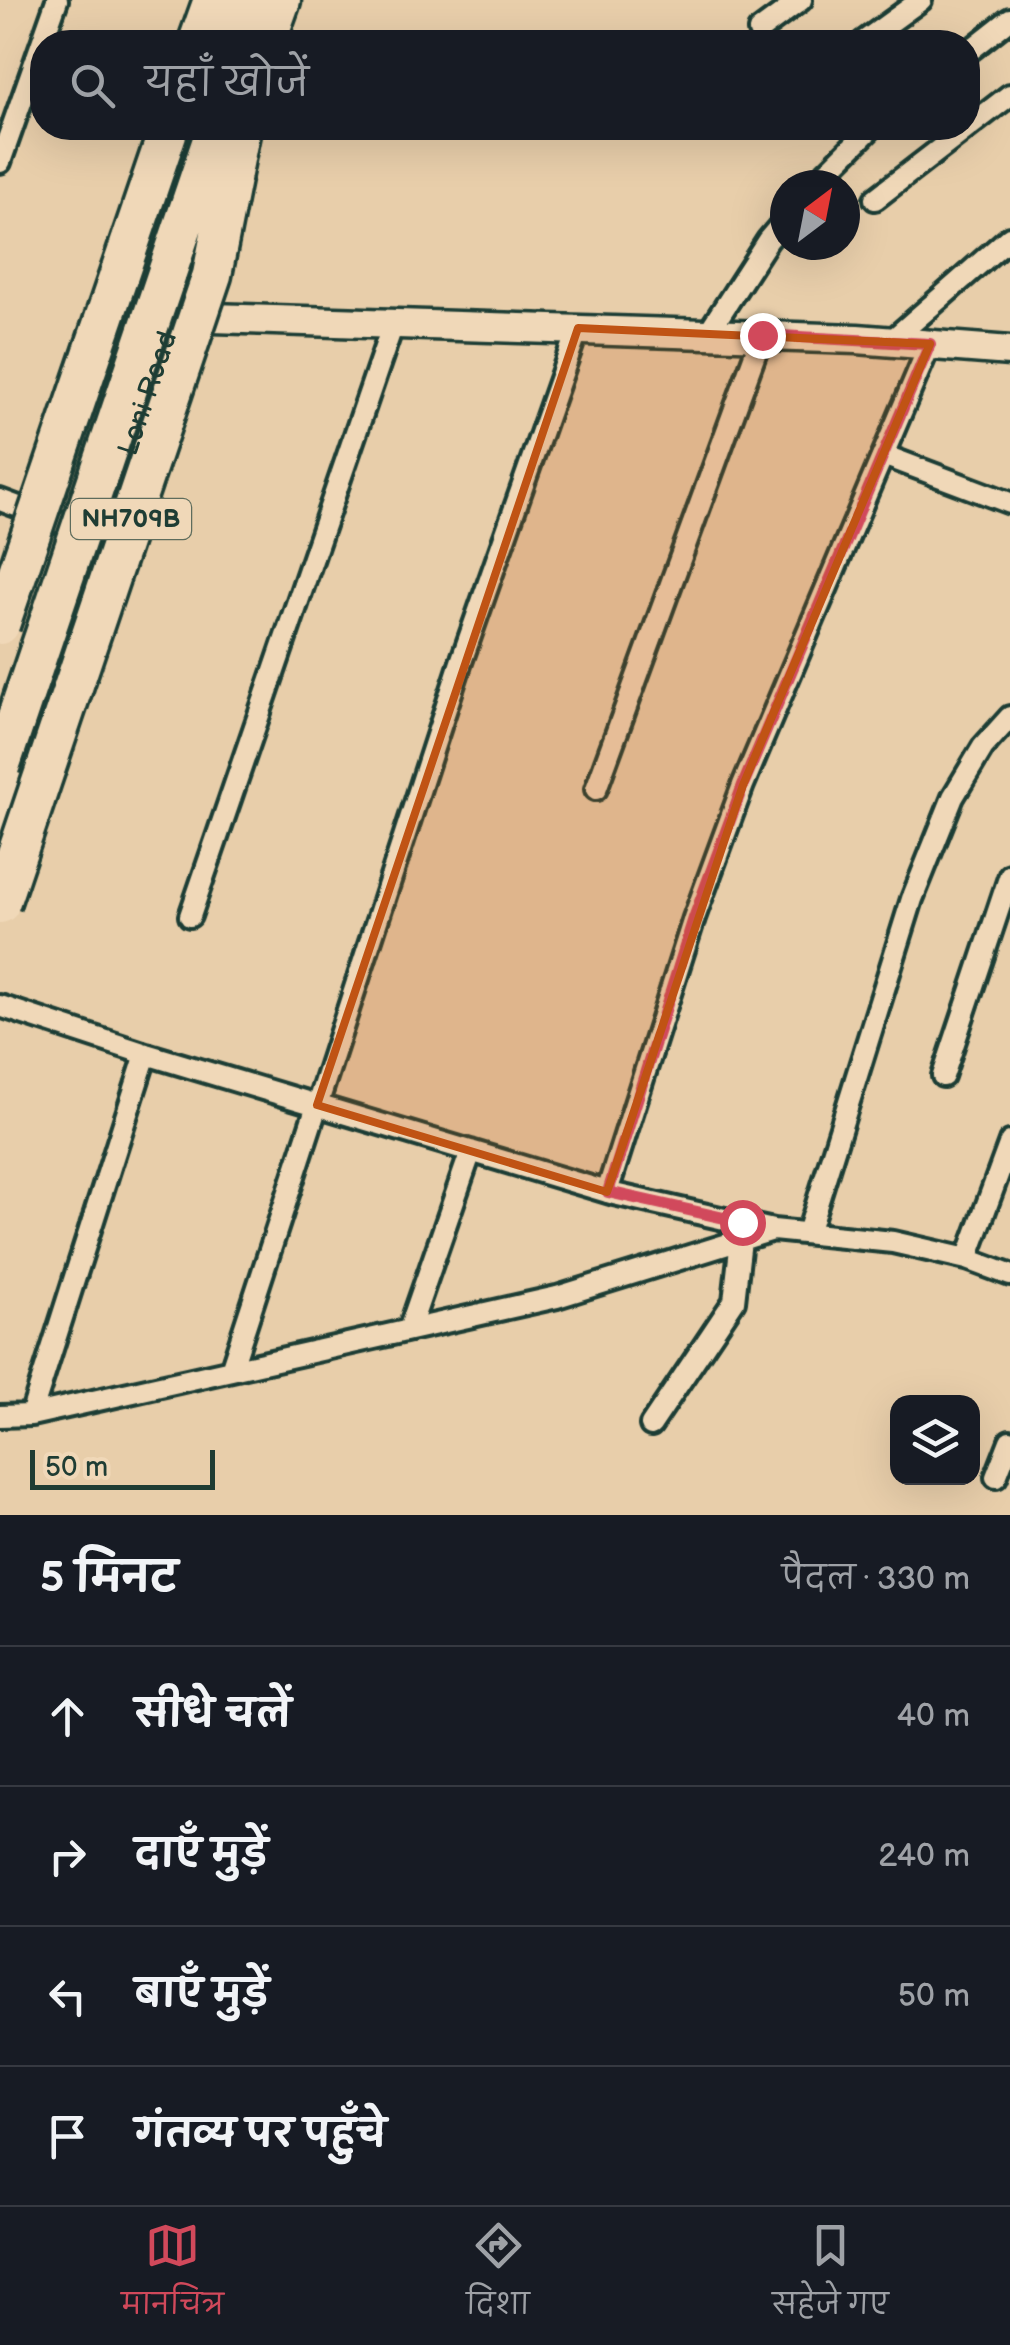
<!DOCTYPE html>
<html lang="hi">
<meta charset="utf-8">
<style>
body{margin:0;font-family:"Balsamiq Sans","Playpen Sans Deva",sans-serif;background:#242831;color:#f1f3f6}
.controls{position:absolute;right:30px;bottom:30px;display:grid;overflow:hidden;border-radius:20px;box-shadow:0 10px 40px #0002}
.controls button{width:90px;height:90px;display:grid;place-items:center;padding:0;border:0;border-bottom:2px solid #363941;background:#171b24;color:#f1f3f6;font:50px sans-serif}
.compass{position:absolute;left:770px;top:170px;width:90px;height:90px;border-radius:50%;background:#171b24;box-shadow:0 10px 40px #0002;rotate:32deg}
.scale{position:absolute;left:30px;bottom:25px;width:185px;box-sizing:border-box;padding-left:10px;border:5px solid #1f3d34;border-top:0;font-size:28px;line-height:35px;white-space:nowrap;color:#1f3d34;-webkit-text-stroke:8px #f0d8b8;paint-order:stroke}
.stop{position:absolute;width:30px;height:30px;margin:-22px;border:8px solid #d1495b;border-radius:50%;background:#fff}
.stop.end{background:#d1495b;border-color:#fff;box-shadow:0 2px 10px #0008}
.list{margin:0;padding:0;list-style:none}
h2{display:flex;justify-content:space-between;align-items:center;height:130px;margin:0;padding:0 40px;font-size:42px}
h2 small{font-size:32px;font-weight:400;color:#9ea1a6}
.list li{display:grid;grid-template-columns:65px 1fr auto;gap:30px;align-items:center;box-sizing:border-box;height:140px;padding:0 40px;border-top:2px solid #363941}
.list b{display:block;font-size:38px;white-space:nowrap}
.list em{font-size:32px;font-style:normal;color:#9ea1a6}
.icon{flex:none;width:55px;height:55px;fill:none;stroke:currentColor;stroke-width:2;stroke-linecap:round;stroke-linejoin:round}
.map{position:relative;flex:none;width:1010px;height:1515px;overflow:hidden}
.search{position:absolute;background:#171b24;box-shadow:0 10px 40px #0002;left:30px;right:30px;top:30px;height:110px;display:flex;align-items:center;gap:25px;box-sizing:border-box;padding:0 35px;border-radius:40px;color:#9ea1a6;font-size:38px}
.sheet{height:690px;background:#171b24}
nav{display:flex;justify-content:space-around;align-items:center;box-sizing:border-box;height:140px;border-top:2px solid #363941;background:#171b24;font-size:28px;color:#9ea1a6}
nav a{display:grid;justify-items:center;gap:5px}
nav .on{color:#d1495b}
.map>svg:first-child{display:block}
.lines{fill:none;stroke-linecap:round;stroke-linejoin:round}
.street-casing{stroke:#1f3d34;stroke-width:28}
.secondary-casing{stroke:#1f3d34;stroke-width:35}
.highway-casing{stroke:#1f3d34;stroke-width:45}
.street{stroke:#f0d8b8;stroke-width:20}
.secondary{stroke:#f0d8b8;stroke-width:28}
.highway{stroke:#f0d8b8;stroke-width:38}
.highway-bridge-casing{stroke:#1f3d34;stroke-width:45;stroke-linecap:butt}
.highway-bridge{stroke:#f0d8b8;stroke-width:38}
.route{stroke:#d1495b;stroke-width:12}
.marked{fill:#c05314;fill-opacity:0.2;stroke:#c05314;stroke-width:8;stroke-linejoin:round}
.labels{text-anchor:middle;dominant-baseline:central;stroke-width:10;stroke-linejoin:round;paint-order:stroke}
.shield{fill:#f0d8b8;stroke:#5e6c5c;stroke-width:2.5}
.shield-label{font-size:25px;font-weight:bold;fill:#1f3d34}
.street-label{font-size:28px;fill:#1f3d34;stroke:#f0d8b8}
</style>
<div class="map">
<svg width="1010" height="1515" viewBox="0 0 1010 1515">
<rect width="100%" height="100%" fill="#e8ceaa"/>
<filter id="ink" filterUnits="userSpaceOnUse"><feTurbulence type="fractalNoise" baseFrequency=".01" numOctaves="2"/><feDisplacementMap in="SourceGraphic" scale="20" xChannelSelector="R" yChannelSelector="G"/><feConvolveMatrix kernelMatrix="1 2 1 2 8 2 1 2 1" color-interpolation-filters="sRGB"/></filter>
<g filter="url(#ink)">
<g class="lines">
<defs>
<path id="street" d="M 759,31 L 801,0
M 863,42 L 921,0
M 968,52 L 1010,19
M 0,162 L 57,0
M 814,185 L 871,128
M 875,199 L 1010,95
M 708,333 L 768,240 L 785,220
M 891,341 L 1010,237
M 883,455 L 1010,503
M 0,500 L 70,526
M 596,789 L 762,335
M 190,916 L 393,324
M 0,1006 L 146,1054 L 614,1194 L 773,1230 L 893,1242 L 967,1259 L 1010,1275
M 943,1076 L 1010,875
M 607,1192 L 694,918 L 743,785 L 930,344
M 808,1233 L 912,899 L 953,797 L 983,747 L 1010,717
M 967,1259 L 1010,1142
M 409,1330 L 471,1151
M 231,1370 L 461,662 L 578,328
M 31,1415 L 146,1054
M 0,1416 L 31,1415 L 557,1297 L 770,1231
M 651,1425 L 734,1301 L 741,1240
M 996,1477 L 1010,1441"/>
<path id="secondary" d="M 182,317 L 857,339 L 1010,351"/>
<g id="highway">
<path d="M 198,42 L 213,0"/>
<path d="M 236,42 L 250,0"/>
<path d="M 266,42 L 281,0"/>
<path id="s1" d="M 0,829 L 216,191"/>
</g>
</defs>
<!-- street casing -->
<use href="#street" class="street-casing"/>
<!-- secondary casing -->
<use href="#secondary" class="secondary-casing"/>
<!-- highway casing -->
<use href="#highway" class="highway-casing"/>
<!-- street -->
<use href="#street" class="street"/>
<!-- secondary -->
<use href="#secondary" class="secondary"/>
<!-- highway -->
<use href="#highway" class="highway"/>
<defs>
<path id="highway-bridge" d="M 0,625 L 169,128
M 0,767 L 216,128
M 0,904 L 212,275 L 241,128"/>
</defs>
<!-- highway-bridge casing -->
<use href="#highway-bridge" class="highway-bridge-casing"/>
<!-- highway-bridge -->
<use href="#highway-bridge" class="highway-bridge"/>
</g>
</g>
<g class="lines" filter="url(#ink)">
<!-- route -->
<path class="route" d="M 742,1222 L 608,1192 L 694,918 L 743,785 L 930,344 L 762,335"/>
</g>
<!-- marked area -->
<path class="marked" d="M 578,328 L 930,344 L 743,785 L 607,1192 L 317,1105 Z"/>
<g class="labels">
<!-- shield labels -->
<rect class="shield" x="71" y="499" width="120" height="40" rx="8"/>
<g class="shield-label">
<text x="131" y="519">NH709B</text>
</g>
<!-- street labels -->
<g class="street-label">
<text stroke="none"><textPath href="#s1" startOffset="460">Loni Road</textPath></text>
</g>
</g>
</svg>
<div class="controls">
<button><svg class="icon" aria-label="layers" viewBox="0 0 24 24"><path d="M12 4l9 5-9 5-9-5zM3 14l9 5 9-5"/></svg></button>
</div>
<svg class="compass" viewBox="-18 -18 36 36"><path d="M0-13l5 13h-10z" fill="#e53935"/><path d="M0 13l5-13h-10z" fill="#9ea1a6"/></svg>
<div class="scale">50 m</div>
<div class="stop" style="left:742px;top:1222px"></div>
<div class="stop end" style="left:762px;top:335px"></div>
<div class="search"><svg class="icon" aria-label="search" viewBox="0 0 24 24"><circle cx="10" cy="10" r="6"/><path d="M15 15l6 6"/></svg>यहाँ खोजें</div>
</div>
<section class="sheet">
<h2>5 मिनट<small>पैदल · 330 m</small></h2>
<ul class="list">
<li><svg class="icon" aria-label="ahead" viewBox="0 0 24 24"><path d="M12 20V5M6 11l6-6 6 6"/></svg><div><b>सीधे चलें</b></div><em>40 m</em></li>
<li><svg class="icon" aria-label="right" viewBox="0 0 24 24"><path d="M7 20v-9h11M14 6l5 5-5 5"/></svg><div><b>दाएँ मुड़ें</b></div><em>240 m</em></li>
<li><svg class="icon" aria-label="left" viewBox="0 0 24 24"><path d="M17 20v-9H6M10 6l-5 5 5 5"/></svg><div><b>बाएँ मुड़ें</b></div><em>50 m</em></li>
<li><svg class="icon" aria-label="arrive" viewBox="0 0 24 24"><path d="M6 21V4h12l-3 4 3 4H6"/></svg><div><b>गंतव्य पर पहुँचे</b></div></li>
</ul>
</section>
<nav>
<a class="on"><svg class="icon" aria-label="map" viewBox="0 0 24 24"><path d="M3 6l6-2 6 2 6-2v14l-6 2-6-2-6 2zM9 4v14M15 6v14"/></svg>मानचित्र</a>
<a><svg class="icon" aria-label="directions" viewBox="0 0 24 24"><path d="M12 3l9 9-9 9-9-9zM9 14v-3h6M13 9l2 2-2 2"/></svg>दिशा</a>
<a><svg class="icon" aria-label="saved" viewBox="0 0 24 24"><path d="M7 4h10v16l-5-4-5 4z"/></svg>सहेजे गए</a>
</nav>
